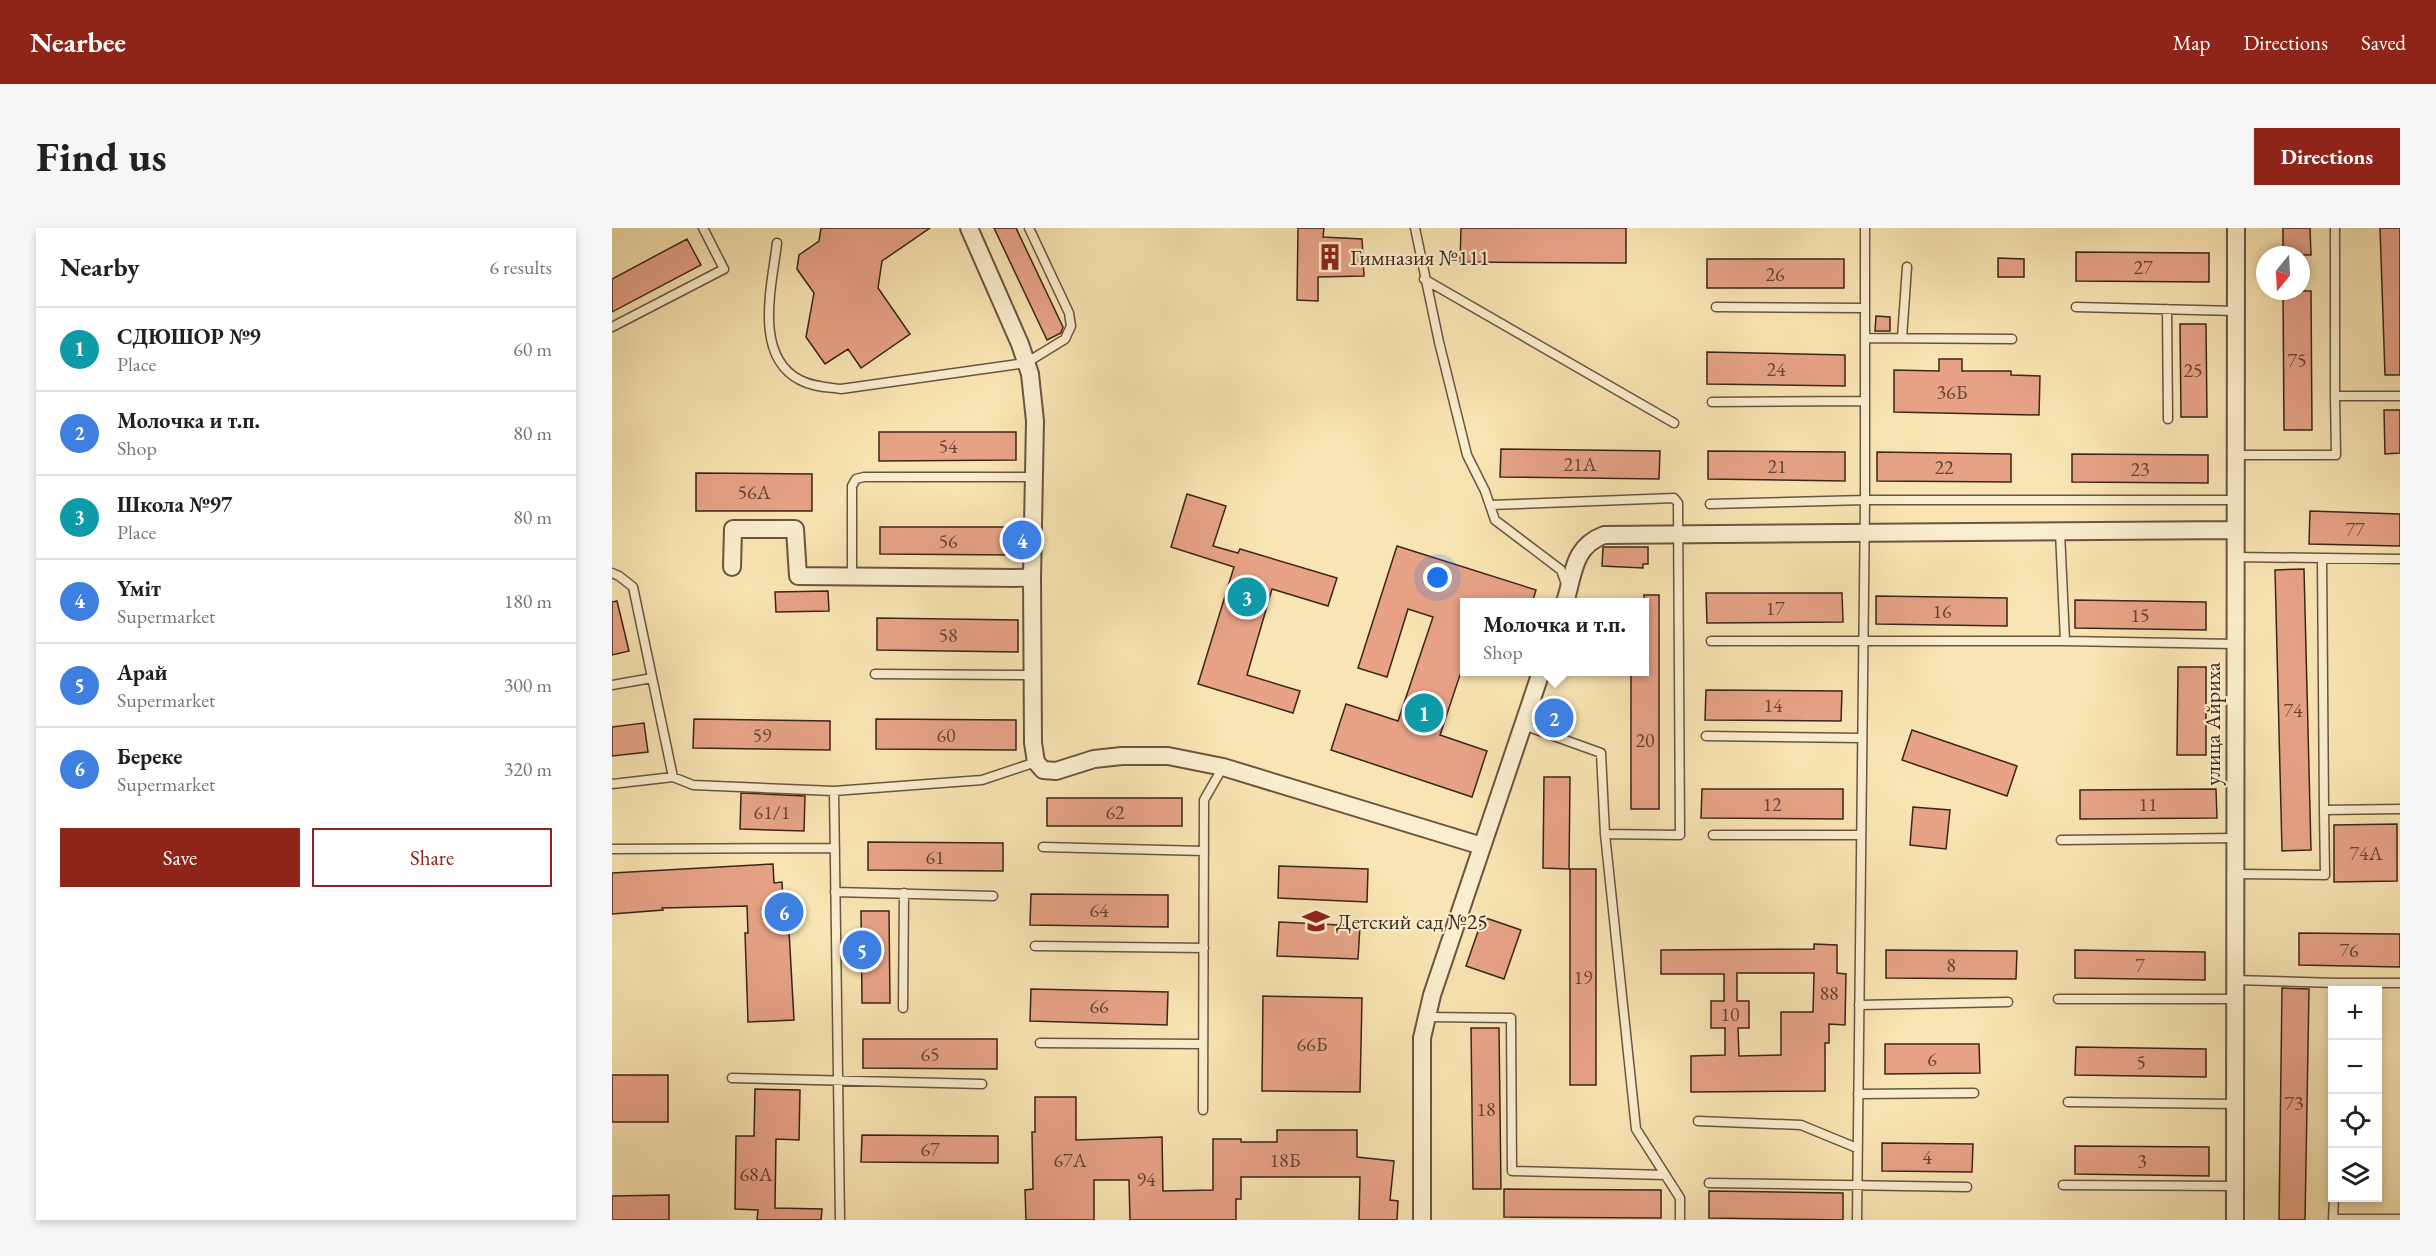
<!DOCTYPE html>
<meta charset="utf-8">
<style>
body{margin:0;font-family:"EB Garamond",serif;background:#f6f6f6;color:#202124}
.controls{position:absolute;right:18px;bottom:18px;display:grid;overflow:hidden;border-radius:0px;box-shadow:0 3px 9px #0003}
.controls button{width:54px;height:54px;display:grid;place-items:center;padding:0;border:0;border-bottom:2px solid #e0e0e0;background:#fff;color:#202124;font:30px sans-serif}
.compass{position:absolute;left:1644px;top:18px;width:54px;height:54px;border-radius:50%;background:#fff;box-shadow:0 3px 9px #0003;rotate:198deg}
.you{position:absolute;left:826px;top:350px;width:21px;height:21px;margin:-15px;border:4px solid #fff;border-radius:50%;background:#1a73e8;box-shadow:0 0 0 9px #1a73e833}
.badge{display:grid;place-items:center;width:39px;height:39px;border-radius:50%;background:#8f2418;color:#fff;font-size:20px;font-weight:700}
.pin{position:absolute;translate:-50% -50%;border:3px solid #fff;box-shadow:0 2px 6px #0006}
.popup{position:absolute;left:848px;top:370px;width:189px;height:78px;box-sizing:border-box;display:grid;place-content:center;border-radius:0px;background:#fff;filter:drop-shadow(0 2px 4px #0005);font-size:20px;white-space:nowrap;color:#757577}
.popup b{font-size:22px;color:#202124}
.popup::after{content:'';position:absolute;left:50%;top:100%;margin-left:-12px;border:12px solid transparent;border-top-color:#fff}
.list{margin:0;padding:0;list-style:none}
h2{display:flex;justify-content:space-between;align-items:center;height:78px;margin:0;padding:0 24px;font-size:26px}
h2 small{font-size:20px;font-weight:400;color:#757577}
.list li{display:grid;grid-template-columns:39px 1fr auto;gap:18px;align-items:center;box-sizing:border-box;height:84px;padding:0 24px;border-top:2px solid #e0e0e0}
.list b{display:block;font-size:22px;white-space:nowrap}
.list p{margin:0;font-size:20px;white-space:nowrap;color:#757577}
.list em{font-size:20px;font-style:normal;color:#757577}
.actions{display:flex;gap:12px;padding:18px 24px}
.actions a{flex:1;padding:14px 0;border:2px solid #8f2418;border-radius:0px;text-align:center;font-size:21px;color:#8f2418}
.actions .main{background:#8f2418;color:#fff}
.icon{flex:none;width:33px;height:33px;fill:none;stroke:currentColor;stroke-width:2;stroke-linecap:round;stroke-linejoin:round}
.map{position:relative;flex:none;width:1788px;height:992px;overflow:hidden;border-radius:0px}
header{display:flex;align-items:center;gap:36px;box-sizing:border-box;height:84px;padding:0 30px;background:#8f2418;color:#fff}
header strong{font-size:28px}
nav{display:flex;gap:33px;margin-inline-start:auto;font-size:21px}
.intro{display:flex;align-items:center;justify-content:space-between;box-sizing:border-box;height:144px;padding:0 36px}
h1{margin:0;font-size:42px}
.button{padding:15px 27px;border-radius:0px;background:#8f2418;color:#fff;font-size:21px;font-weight:700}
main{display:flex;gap:36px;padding:0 36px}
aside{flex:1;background:#fff;border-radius:0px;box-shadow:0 3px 9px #0003}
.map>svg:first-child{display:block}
.building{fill:#e8a387;stroke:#3a2519;stroke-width:1.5;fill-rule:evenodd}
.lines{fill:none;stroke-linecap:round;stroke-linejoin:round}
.lane-casing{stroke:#6a5540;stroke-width:11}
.street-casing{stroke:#6a5540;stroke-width:20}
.lane{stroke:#fbeece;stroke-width:8}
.street{stroke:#fbeece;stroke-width:16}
.labels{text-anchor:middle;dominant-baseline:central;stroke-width:4.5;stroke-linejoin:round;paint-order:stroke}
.number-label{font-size:20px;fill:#664434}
.poi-label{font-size:22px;fill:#3a2519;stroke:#fbeece;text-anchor:start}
.street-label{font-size:22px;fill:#3a2519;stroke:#fbeece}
</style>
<header>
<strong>Nearbee</strong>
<nav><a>Map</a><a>Directions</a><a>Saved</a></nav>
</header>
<div class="intro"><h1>Find us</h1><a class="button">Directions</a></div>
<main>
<aside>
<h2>Nearby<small>6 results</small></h2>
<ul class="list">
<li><span class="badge" style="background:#0f9aa8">1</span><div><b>СДЮШОР №9</b><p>Place</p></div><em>60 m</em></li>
<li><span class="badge" style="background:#3f7fe0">2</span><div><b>Молочка и т.п.</b><p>Shop</p></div><em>80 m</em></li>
<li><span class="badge" style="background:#0f9aa8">3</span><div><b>Школа №97</b><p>Place</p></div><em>80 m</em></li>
<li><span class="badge" style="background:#3f7fe0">4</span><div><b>Үміт</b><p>Supermarket</p></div><em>180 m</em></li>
<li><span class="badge" style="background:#3f7fe0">5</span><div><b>Арай</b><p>Supermarket</p></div><em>300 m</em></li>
<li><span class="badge" style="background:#3f7fe0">6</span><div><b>Береке</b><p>Supermarket</p></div><em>320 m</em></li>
</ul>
<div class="actions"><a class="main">Save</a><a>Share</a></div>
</aside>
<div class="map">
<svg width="1788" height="992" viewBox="0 0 1788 992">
<rect width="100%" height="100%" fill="#f9e5b3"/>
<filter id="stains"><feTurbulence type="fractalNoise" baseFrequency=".00333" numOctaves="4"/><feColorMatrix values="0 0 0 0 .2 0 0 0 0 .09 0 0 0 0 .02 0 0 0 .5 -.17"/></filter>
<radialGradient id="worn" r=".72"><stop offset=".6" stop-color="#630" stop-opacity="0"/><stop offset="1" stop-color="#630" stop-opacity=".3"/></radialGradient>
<!-- building -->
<path class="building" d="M 209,0 L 318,0 L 270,33 L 266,60 L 298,106 L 249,140 L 236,121 L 213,136 L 194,109 L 202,65 L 185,41 L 187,27 L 207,13 Z
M 382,0 L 404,0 L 451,99 L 449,105 L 435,112 Z
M 686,0 L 712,0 L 711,9 L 750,11 L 752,48 L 706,49 L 706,73 L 685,72 Z
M 849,0 L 1014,0 L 1014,35 L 848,34 Z
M 1671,0 L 1698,0 L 1699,27 L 1671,27 Z
M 1768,0 L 1788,0 L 1788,147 L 1773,147 Z
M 75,11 L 89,37 L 0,84 L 0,51 Z
M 1464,24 L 1597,25 L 1597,54 L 1464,53 Z
M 1386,30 L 1412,31 L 1412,49 L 1386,49 Z
M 1095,31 L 1232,31 L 1232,60 L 1095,60 Z
M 1671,63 L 1699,63 L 1700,202 L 1672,202 Z
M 1264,88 L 1278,89 L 1278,103 L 1263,103 Z
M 1568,96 L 1594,96 L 1595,189 L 1569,189 Z
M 1095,124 L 1233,127 L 1233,158 L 1095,156 Z
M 1327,131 L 1350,131 L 1350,143 L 1399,143 L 1399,147 L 1428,148 L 1427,187 L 1282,184 L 1282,142 L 1327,143 Z
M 1772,182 L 1788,182 L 1788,225 L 1773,226 Z
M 267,204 L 404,204 L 404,232 L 267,233 Z
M 889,221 L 1048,223 L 1047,251 L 888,249 Z
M 1096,223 L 1233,224 L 1233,253 L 1096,251 Z
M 1265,224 L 1399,226 L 1399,254 L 1265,253 Z
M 1460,226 L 1596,227 L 1596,255 L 1460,254 Z
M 84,245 L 200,246 L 200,283 L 84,283 Z
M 575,266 L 614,278 L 601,318 L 626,325 L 628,321 L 725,350 L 716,378 L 660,361 L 635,447 L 688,463 L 681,485 L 586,456 L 622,339 L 559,319 Z
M 1698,283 L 1788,286 L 1788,318 L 1697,316 Z
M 268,299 L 403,299 L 403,327 L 268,326 Z
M 785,318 L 924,362 L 920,375 L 852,375 L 852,435 L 828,507 L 875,523 L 860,569 L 719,522 L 734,476 L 786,493 L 821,389 L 796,381 L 775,449 L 746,440 Z
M 991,319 L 1036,319 L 1036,336 L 1031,336 L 1031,340 L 990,338 Z
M 1692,341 L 1699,622 L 1670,623 L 1663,342 Z
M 216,363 L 217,383 L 164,384 L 163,364 Z
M 1094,365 L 1230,365 L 1231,394 L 1095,395 Z
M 1032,367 L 1047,367 L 1047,581 L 1019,581 L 1019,444 L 1032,444 Z
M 1264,368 L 1395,370 L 1395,398 L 1264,396 Z
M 1463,372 L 1594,374 L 1594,402 L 1463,400 Z
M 5,373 L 17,423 L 0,427 L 0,374 Z
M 265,390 L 406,392 L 406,424 L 265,422 Z
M 1566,439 L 1594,439 L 1594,527 L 1565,527 Z
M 1094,462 L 1230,463 L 1229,493 L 1093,492 Z
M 82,491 L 218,493 L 218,522 L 81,520 Z
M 264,491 L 404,492 L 404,522 L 264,521 Z
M 32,495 L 36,524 L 0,528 L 0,499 Z
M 1300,502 L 1405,538 L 1395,568 L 1290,532 Z
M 932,549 L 958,549 L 957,641 L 931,640 Z
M 1090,561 L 1231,561 L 1231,591 L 1089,590 Z
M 1604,561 L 1605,590 L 1468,591 L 1468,562 Z
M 129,565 L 193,568 L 192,603 L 128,601 Z
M 435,570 L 570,570 L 570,598 L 435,598 Z
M 1301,579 L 1338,582 L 1334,621 L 1298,617 Z
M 1785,596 L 1785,653 L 1722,654 L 1722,597 Z
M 256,614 L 391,615 L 391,643 L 256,642 Z
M 161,636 L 162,655 L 170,654 L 173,704 L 177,703 L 182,792 L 136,794 L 133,705 L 136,705 L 135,678 L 50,680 L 51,682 L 0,686 L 0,645 Z
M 667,638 L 756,641 L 755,674 L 666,670 Z
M 958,641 L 984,641 L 984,857 L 958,857 Z
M 419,666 L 556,667 L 556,699 L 418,697 Z
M 249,683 L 277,683 L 278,775 L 250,775 Z
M 871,689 L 909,702 L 892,751 L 854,738 Z
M 667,694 L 748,698 L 746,731 L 665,728 Z
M 1687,705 L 1788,706 L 1788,739 L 1687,737 Z
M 1202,716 L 1225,717 L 1225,745 L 1234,746 L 1233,797 L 1217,796 L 1217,815 L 1213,815 L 1213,863 L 1079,864 L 1079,828 L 1113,827 L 1113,800 L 1099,800 L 1099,773 L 1112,773 L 1112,746 L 1049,746 L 1049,722 L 1202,721 ZM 1125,745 L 1202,745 L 1201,784 L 1169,784 L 1169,827 L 1127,828 L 1126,800 L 1137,800 L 1137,773 L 1125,773 Z
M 1274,722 L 1405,723 L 1404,751 L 1274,750 Z
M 1463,722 L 1593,724 L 1593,752 L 1463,750 Z
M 1670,760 L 1697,761 L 1693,992 L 1667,992 Z
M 419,761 L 556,764 L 555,797 L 418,793 Z
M 651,768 L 750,770 L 748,864 L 650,863 Z
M 859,800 L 887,800 L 889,961 L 861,961 Z
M 251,811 L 385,811 L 385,841 L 251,840 Z
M 1273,816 L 1367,816 L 1368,845 L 1273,846 Z
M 1464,819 L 1594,821 L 1594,849 L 1463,847 Z
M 0,847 L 56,847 L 56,894 L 0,894 Z
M 143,861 L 188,862 L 187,912 L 164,911 L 163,980 L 210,981 L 209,992 L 145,992 L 146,982 L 123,981 L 124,908 L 142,908 Z
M 423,869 L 464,869 L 464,912 L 550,909 L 551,963 L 601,962 L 601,911 L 629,911 L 629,914 L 665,914 L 665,902 L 745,902 L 745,929 L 782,933 L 778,972 L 786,973 L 785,992 L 747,992 L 748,949 L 629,949 L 629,971 L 624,971 L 624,992 L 518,992 L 517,952 L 482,952 L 482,992 L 414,992 L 413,962 L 421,961 L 420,904 L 423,904 Z
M 250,907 L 386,908 L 386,935 L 249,934 Z
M 1270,915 L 1361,916 L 1360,944 L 1270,943 Z
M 1463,918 L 1597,919 L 1597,948 L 1463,946 Z
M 892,961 L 1049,962 L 1049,990 L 892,989 Z
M 1097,963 L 1231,965 L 1231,992 L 1097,990 Z
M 57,967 L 57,992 L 0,992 L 0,968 Z"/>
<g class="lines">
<defs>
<path id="lane" d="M 803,0 L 827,114 L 855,227 L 873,263 L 883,292 L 949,342 L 955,359
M 1723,0 L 1723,168
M 165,15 C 160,57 141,128 188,152 C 201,159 215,159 229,161 L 414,135 L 453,111 L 459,98 L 457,85 L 417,0
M 812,51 L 1062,195
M 1104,79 L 1253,80
M 1464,79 L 1624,83
M 1555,81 L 1556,191
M 0,99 L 112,41 L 91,0
M 1253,110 L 1400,111
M 1290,110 L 1295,39
M 1100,174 L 1253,173
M 1623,227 L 1724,227 L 1723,168 L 1788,168
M 1098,276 L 1253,272 L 1623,272
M 878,277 L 1062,270 L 1066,275 L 1068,607 L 993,606
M 1448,304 L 1453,413
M 1623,329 L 1788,331
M 1710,330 L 1712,582
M 0,345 L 7,348 L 21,359 L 61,549 L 81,557 L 222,563 L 370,552 L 424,534
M 240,348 L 240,258 L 244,251 L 252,249 L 422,249
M 1099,413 L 1453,413 L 1623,416
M 263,446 L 421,447
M 0,457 L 40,450
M 911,497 L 989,525 L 993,606 L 1024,901 L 1068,970 L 1068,992
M 1094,508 L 1250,510
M 0,556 L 61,549
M 222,563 L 228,992
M 1101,607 L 1249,607
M 1449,612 L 1623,610
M 431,619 L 592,623
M 0,621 L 223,620
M 1623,646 L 1713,647 L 1712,582 L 1788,581
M 223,664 L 381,668
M 423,718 L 592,720
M 1623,752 L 1724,755 L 1724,762
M 1724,755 L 1788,755
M 1446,771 L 1622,771
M 1247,777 L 1396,774
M 291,780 L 292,665
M 815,789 L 899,790 L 900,943 L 1053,947
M 428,815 L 591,816
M 120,850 L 370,856
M 1246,866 L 1362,865
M 1456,874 L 1623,876
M 591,882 L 592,572 L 611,539
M 1086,893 L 1189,897 L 1245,920
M 1097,955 L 1355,959
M 1451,957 L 1623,958
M 1721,991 L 1788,991
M 1245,992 L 1253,272 L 1253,0
M 1721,992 L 1722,970"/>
<path id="street" d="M 357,0 L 408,116 L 418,146 L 423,193 L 420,350 L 421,515 L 424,534 L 431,542 L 444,543 L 482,531 L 510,528 L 556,528 L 611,539 L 870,618
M 120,339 L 121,301 L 183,301 L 186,348 L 420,350
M 953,374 C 962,347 960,319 992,307 L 1623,302
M 810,992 L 810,810 L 820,767 L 929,444
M 1623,992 L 1624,0"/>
</defs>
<!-- lane casing -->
<use href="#lane" class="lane-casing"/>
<!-- street casing -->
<use href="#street" class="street-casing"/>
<!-- lane -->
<use href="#lane" class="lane"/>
<!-- street -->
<use href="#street" class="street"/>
</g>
<!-- icons -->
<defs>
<symbol id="building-bare" viewBox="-9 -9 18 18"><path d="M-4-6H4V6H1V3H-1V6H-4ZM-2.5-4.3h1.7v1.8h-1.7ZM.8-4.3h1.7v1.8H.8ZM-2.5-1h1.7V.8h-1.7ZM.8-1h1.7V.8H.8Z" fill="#8f2418" stroke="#fbeece" stroke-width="2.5" paint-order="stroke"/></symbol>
<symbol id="school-bare" viewBox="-9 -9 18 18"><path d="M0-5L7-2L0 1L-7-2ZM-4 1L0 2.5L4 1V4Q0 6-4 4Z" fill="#8f2418" stroke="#fbeece" stroke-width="2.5" paint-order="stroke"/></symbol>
</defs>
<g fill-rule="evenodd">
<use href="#building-bare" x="699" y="10" width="38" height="38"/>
<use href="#school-bare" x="685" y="674" width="38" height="38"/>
</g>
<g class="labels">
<!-- number labels -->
<g class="number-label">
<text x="1531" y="39">27</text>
<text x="1163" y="46">26</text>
<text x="1685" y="132">75</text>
<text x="1164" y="141">24</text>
<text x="1581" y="142">25</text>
<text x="1340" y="164">36Б</text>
<text x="336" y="218">54</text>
<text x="968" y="236">21А</text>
<text x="1165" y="238">21</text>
<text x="1332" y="239">22</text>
<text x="1528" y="241">23</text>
<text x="142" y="264">56А</text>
<text x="1743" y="301">77</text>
<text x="336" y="313">56</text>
<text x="1163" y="380">17</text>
<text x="1330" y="383">16</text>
<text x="1528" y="387">15</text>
<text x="336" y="407">58</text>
<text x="1161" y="477">14</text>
<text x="1681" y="482">74</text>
<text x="150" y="507">59</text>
<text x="334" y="507">60</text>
<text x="1033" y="512">20</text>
<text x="1160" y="576">12</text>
<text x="1536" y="576">11</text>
<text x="160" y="584">61/1</text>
<text x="503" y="584">62</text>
<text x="1754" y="625">74А</text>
<text x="323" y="629">61</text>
<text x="487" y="682">64</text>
<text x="1737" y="722">76</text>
<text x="1339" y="737">8</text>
<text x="1528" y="737">7</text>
<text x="971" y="749">19</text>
<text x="1217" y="765">88</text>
<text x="487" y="778">66</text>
<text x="1118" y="786">10</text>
<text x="700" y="816">66Б</text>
<text x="318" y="826">65</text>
<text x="1320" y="831">6</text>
<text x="1529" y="834">5</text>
<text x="1682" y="875">73</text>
<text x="874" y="881">18</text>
<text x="318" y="921">67</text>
<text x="1315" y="929">4</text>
<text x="458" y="932">67А</text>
<text x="673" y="932">18Б</text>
<text x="1530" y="933">3</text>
<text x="144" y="946">68А</text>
<text x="534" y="951">94</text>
</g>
<!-- poi labels -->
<g class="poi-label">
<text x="738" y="29">Гимназия №111</text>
<text x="724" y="693">Детский сад №25</text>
</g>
<!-- street labels -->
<g class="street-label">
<text transform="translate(1600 496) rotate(-90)">улица Айриха</text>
</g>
</g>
<rect width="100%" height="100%" filter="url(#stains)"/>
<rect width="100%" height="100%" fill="url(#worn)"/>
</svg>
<div class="controls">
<button>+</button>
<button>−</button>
<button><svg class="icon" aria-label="locate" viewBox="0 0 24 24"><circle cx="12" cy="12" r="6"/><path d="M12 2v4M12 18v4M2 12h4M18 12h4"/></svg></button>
<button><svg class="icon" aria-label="layers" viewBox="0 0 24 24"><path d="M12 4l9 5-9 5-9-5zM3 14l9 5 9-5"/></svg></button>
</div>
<svg class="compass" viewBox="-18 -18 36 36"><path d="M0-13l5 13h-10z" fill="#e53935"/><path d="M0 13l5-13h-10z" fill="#757577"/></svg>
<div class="you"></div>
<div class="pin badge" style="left:812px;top:485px;background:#0f9aa8">1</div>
<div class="pin badge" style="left:942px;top:490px;background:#3f7fe0">2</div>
<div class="popup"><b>Молочка и т.п.</b>Shop</div>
<div class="pin badge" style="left:635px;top:369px;background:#0f9aa8">3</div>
<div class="pin badge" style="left:410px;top:312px;background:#3f7fe0">4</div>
<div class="pin badge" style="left:250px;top:722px;background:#3f7fe0">5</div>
<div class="pin badge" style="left:172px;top:684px;background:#3f7fe0">6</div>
</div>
</main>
